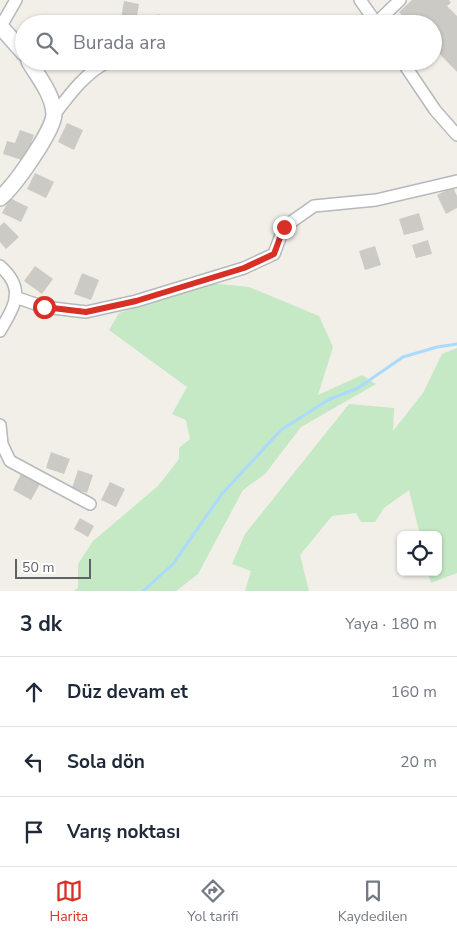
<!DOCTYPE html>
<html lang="tr">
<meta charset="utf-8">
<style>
body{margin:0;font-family:"Nunito Sans",sans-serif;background:#f2f2f3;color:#1f2937}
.controls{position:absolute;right:15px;bottom:15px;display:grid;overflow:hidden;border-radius:8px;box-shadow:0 1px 4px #0004}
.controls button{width:45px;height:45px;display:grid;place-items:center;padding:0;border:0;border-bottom:1px solid #e0e1e3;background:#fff;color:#1f2937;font:25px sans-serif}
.scale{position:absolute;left:15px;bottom:12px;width:76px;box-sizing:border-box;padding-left:5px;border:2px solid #5f6368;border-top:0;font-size:14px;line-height:18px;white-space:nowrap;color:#5f6368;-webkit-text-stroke:4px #fff;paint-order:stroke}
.stop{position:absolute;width:15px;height:15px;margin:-11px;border:4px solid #d93025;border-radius:50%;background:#fff}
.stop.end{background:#d93025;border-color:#fff;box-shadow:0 1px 5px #0008}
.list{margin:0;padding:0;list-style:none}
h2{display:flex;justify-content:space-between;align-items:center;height:65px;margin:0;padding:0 20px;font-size:21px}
h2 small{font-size:16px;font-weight:400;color:#747a83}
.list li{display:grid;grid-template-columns:32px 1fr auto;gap:15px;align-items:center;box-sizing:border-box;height:70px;padding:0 20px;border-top:1px solid #e0e1e3}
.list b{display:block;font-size:19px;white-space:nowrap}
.list em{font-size:16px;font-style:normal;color:#747a83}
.icon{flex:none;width:28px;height:28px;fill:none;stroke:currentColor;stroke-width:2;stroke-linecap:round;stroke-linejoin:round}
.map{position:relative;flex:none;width:457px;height:591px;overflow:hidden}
.search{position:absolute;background:#fff;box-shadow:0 1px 4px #0004;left:15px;right:15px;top:15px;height:55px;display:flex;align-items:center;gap:12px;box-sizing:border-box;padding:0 18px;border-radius:28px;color:#747a83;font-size:19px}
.sheet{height:275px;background:#fff}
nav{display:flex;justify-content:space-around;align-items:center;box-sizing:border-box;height:70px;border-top:1px solid #e0e1e3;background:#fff;font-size:14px;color:#747a83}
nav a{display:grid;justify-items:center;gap:2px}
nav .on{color:#d93025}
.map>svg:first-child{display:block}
.green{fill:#c5e8c5}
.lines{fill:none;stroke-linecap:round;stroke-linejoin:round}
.stream{stroke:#aadaff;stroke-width:3}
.building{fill:#cccac5}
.street-casing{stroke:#b5b8bc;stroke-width:14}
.secondary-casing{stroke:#b6babf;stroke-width:18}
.street{stroke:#fff;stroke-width:11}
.secondary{stroke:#fff;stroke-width:15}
.route{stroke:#d93025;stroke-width:6}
</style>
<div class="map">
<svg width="457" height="591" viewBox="0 0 457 591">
<rect width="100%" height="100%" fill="#f1efe8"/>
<!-- green -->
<path class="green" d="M 209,283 L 249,287 L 319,316 L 333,347 L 318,395 L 362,375 L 376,384 L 301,427 L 265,474 L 243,490 L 198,574 L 176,591 L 74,591 L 78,588 L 78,564 L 93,541 L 158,486 L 179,459 L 179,448 L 190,439 L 186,420 L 172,414 L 187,387 L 109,330 L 119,313 Z
M 457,348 L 457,573 L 431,583 L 428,572 L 438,572 L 438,535 L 420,535 L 409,490 L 384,508 L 375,522 L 361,522 L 356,513 L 332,516 L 300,555 L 309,591 L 245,591 L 251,571 L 232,564 L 245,534 L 349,404 L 394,408 L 393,431 L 423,393 L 442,354 Z"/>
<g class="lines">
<!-- stream -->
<path class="stream" d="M 143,591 L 173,564 L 221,495 L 281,430 L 328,400 L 358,388 L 403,357 L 437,347 L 457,344"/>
</g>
<!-- building -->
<path class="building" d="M 412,0 L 449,0 L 451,3 L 447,6 L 457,16 L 457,72 L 433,47 L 433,24 L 410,24 L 399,12 Z
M 124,1 L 139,4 L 136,22 L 121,19 Z
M 159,14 L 164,24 L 145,24 L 144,22 Z
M 67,123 L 83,130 L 74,150 L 58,142 Z
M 20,130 L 34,135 L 25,161 L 3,154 L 7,141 L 15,143 Z
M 35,173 L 54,182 L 46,198 L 27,189 Z
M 453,187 L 457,196 L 457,208 L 446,214 L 437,195 Z
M 10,198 L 28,207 L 21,222 L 2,213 Z
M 419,213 L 424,230 L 404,235 L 399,219 Z
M 4,222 L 19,237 L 6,249 L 0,242 L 0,226 Z
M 428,240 L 432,254 L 416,258 L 412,245 Z
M 375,246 L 381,265 L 365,270 L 359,251 Z
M 35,266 L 53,279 L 42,294 L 24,281 Z
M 82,273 L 99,280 L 91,300 L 74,294 Z
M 51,452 L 70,459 L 64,474 L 46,468 Z
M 78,470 L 93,475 L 87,493 L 72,488 Z
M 22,472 L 41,482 L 31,500 L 13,490 Z
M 110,482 L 125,489 L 116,507 L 101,500 Z
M 80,518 L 94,526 L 88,537 L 74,529 Z"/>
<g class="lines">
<defs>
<path id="street" d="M 360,0 L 377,24
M 376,23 L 400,0
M 1,26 L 16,0
M 402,61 L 435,110 L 457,135
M 54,115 C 70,94 85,73 109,61
M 0,266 C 26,289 15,305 0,331
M 15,297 L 44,307 L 86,312 L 136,301 L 244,268 L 274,254 L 284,227 L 314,206 L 376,200 L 457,181
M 0,425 L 2,444 L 10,461 L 90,504"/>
<path id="secondary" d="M 0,26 L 24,53
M 0,198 C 14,187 54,130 54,114 C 53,94 38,77 29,61"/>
</defs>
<!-- street casing -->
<use href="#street" class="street-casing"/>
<!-- secondary casing -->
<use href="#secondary" class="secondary-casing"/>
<!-- street -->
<use href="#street" class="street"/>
<!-- secondary -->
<use href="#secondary" class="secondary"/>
</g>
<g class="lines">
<!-- route -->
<path class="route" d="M 44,307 L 86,312 L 136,301 L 244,268 L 274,254 L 284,227"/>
</g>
</svg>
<div class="controls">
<button><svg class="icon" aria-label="locate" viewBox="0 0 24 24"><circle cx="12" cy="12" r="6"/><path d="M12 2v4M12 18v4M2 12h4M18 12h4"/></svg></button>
</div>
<div class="scale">50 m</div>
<div class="stop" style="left:44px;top:307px"></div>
<div class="stop end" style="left:284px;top:227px"></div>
<div class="search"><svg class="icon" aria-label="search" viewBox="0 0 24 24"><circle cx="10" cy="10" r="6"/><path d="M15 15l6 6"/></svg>Burada ara</div>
</div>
<section class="sheet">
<h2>3 dk<small>Yaya · 180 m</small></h2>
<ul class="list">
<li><svg class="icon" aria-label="ahead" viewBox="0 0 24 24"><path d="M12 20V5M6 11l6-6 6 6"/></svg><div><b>Düz devam et</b></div><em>160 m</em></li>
<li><svg class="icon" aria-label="left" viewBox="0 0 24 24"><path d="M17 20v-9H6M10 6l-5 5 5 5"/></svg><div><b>Sola dön</b></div><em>20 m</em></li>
<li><svg class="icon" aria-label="arrive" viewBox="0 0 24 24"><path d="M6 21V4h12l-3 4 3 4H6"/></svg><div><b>Varış noktası</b></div></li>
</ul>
</section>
<nav>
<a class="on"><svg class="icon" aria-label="map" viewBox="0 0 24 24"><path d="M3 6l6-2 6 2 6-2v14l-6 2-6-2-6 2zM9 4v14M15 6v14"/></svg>Harita</a>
<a><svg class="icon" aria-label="directions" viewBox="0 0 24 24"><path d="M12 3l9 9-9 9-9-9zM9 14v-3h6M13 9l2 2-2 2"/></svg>Yol tarifi</a>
<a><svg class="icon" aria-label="saved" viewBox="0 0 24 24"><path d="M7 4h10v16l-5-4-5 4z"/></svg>Kaydedilen</a>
</nav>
